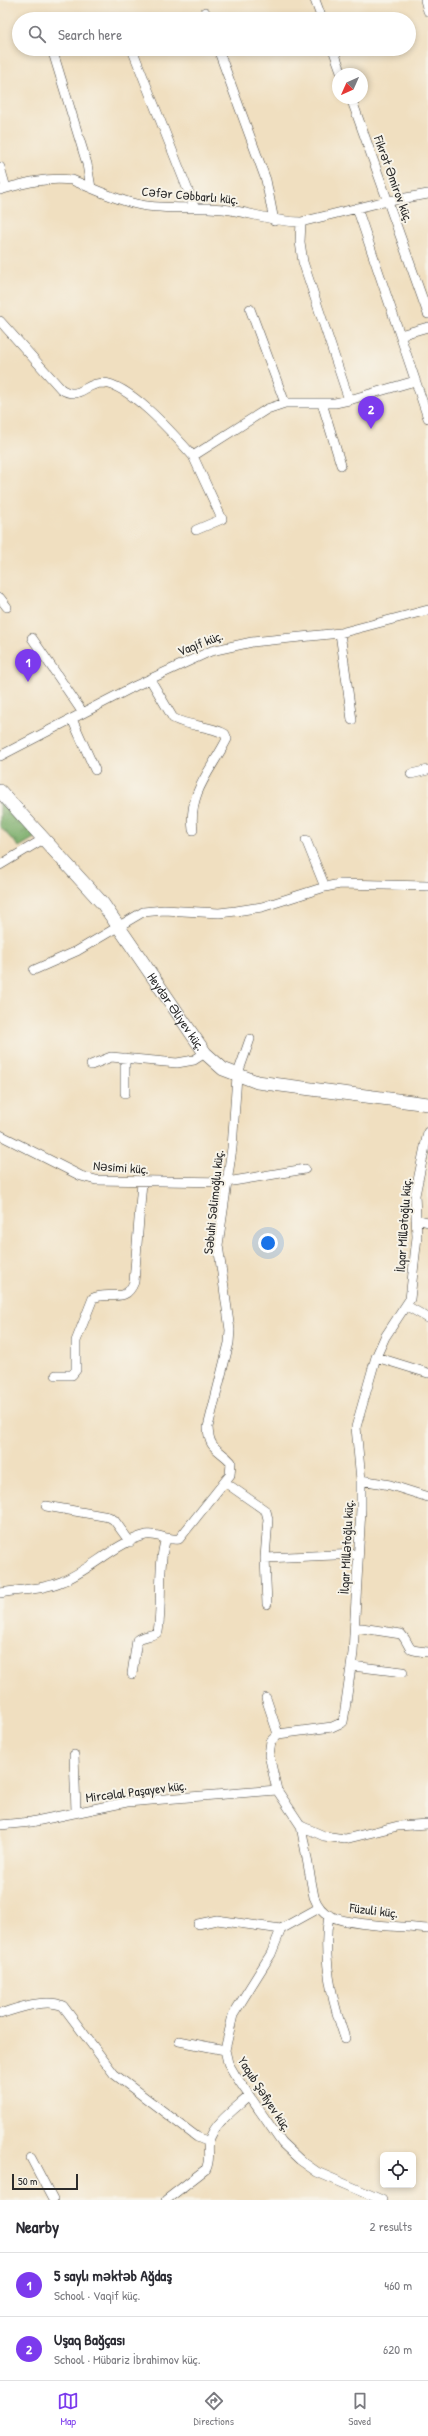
<!DOCTYPE html>
<meta charset="utf-8">
<style>
body{margin:0;font-family:"Patrick Hand",sans-serif;background:#f7f7f7;color:#2b2b33}
.controls{position:absolute;right:12px;bottom:12px;display:grid;overflow:hidden;border-radius:6px;box-shadow:0 2px 6px #0003}
.controls button{width:36px;height:36px;display:grid;place-items:center;padding:0;border:0;border-bottom:1px solid #e1e1e2;background:#fff;color:#2b2b33;font:20px sans-serif}
.compass{position:absolute;left:332px;top:68px;width:36px;height:36px;border-radius:50%;background:#fff;box-shadow:0 2px 6px #0003;rotate:225deg}
.scale{position:absolute;left:12px;bottom:10px;width:66px;box-sizing:border-box;padding-left:4px;border:2px solid #2b2b2b;border-top:0;font-size:11px;line-height:14px;white-space:nowrap;color:#2b2b2b;-webkit-text-stroke:3px #f7f3e8;paint-order:stroke}
.you{position:absolute;left:268px;top:1243px;width:14px;height:14px;margin:-10px;border:3px solid #fff;border-radius:50%;background:#1a73e8;box-shadow:0 0 0 6px #1a73e833}
.badge{display:grid;place-items:center;width:26px;height:26px;border-radius:50%;background:#7c3aed;color:#fff;font-size:13px;font-weight:700}
.pin{position:absolute;translate:-50% -33px;filter:drop-shadow(0 1px 2px #0008)}
.pin::after{content:'';position:absolute;top:21px;width:14px;height:12px;background:inherit;clip-path:polygon(0 0,100% 0,50% 100%)}
.list{margin:0;padding:0;list-style:none}
h2{display:flex;justify-content:space-between;align-items:center;height:52px;margin:0;padding:0 16px;font-size:17px}
h2 small{font-size:13px;font-weight:400;color:#7c7c81}
.list li{display:grid;grid-template-columns:26px 1fr auto;gap:12px;align-items:center;box-sizing:border-box;height:64px;padding:0 16px;border-top:1px solid #e1e1e2}
.list b{display:block;font-size:15px;white-space:nowrap}
.list p{margin:0;font-size:13px;white-space:nowrap;color:#7c7c81}
.list em{font-size:13px;font-style:normal;color:#7c7c81}
.icon{flex:none;width:22px;height:22px;fill:none;stroke:currentColor;stroke-width:2;stroke-linecap:round;stroke-linejoin:round}
.map{position:relative;flex:none;width:428px;height:2200px;overflow:hidden}
.search{position:absolute;background:#fff;box-shadow:0 2px 6px #0003;left:12px;right:12px;top:12px;height:44px;display:flex;align-items:center;gap:10px;box-sizing:border-box;padding:0 14px;border-radius:22px;color:#7c7c81;font-size:15px}
.sheet{height:180px;background:#fff}
nav{display:flex;justify-content:space-around;align-items:center;box-sizing:border-box;height:56px;border-top:1px solid #e1e1e2;background:#fff;font-size:11px;color:#7c7c81}
nav a{display:grid;justify-items:center;gap:2px}
nav .on{color:#7c3aed}
.map>svg:first-child{display:block}
.forest{fill:url(#forest-crowns);stroke:#526c4a}
.lines{fill:none;stroke-linecap:round;stroke-linejoin:round}
.street-casing{stroke:#494641;stroke-width:10}
.secondary-casing{stroke:#494641;stroke-width:14}
.street{stroke:#fff;stroke-width:9}
.secondary{stroke:#fff;stroke-width:13}
.labels{text-anchor:middle;dominant-baseline:central;stroke-width:4;stroke-linejoin:round;paint-order:stroke}
.street-label{font-size:13px;fill:#2b2b2b;stroke:#f7f3e8}
</style>
<div class="map">
<svg width="428" height="2200" viewBox="0 0 428 2200">
<defs>
<pattern id="forest-crowns" width="20" height="18" patternUnits="userSpaceOnUse"><rect width="20" height="18" fill="#78ac68"/><path d="M2 6a3 3 0 1 1 6 0M12 15a3 3 0 1 1 6 0" fill="none" stroke="#638c56"/></pattern>
</defs>
<rect width="100%" height="100%" fill="#f7f3e8"/>
<filter id="ink" filterUnits="userSpaceOnUse"><feTurbulence type="fractalNoise" baseFrequency=".025" numOctaves="2"/><feDisplacementMap in="SourceGraphic" scale="8" xChannelSelector="R" yChannelSelector="G"/><feConvolveMatrix kernelMatrix="1 2 1 2 8 2 1 2 1" color-interpolation-filters="sRGB"/></filter>
<filter id="wash" filterUnits="userSpaceOnUse"><feTurbulence type="fractalNoise" baseFrequency=".012" numOctaves="4" result="noise"/><feDisplacementMap in="SourceGraphic" scale="16" xChannelSelector="R" yChannelSelector="G"/><feGaussianBlur stdDeviation="0.9" result="paint"/><feColorMatrix in="noise" values="0 0 0 0 0 0 0 0 0 0 0 0 0 0 0 0 0 1.4 0 .05"/><feComposite in="paint" operator="in"/></filter>
<g filter="url(#wash)">
<rect width="100%" height="100%" fill="#f0dfc0"/>
<!-- forest -->
<path class="forest" d="M 0,798 L 36,837 L 19,847 L 0,827 Z"/>
</g>
<g filter="url(#ink)">
<g class="lines">
<defs>
<path id="street" d="M 315,0 L 322,19
M 425,0 L 428,11
M 205,12 L 207,19
M 52,49 L 87,164 L 91,188
M 132,49 L 195,208
M 218,49 L 266,180 L 274,221
M 333,49 L 342,74
M 351,98 L 428,314
M 0,167 L 6,188
M 0,190 C 25,183 46,177 72,180 C 95,189 118,201 141,205 C 168,210 196,206 223,209 C 251,212 272,222 301,222 L 378,203 L 428,194
M 357,208 L 428,418
M 301,222 L 300,242 L 303,262 L 349,400
M 250,309 L 285,403
M 0,321 L 61,389 C 80,401 84,383 103,383 C 130,384 176,437 193,456 L 267,409 L 285,403 L 335,403 L 349,400 L 415,381
M 400,335 L 428,327
M 322,403 L 341,465
M 193,456 L 222,519 L 196,530
M 0,598 L 7,607
M 340,633 L 352,720
M 32,638 L 83,713
M 150,679 L 173,718 C 189,727 209,725 225,734 L 227,739 C 211,771 188,792 193,830
M 72,719 L 95,770
M 0,756 L 135,686 L 211,651 L 252,642 L 340,633 L 428,610
M 411,774 L 428,770
M 306,840 L 325,887
M 0,865 L 45,838
M 34,970 L 77,951 L 143,912 L 164,910 L 219,913 L 236,911 L 262,907 L 325,887 L 340,884 L 428,886
M 125,1058 L 125,1093
M 91,1065 L 111,1057 L 177,1063 L 194,1060 L 205,1053
M 428,1132 L 415,1195 L 417,1237 L 410,1299 L 385,1337 L 376,1357 L 356,1427 L 361,1480 L 361,1509 L 353,1653 L 344,1716 L 343,1722 L 332,1727 L 278,1734 L 271,1741 L 269,1755 L 277,1790 L 301,1826 L 314,1897 C 317,1905 322,1912 330,1916 C 351,1926 403,1926 428,1929
M 0,1135 L 81,1176 L 96,1180 L 227,1182 L 305,1169
M 416,1219 L 428,1222
M 407,1306 L 428,1318
M 376,1357 L 428,1373
M 56,1375 L 72,1375 L 76,1370 L 76,1341 L 93,1298 C 111,1290 125,1305 134,1282 L 142,1182
M 361,1480 L 390,1485 L 428,1497
M 226,1483 L 266,1511 L 268,1519 L 265,1558 L 358,1554
M 46,1506 L 109,1517 L 114,1520 L 130,1542
M 265,1558 L 267,1604
M 0,1593 C 21,1589 43,1590 63,1581 C 92,1569 115,1543 146,1535 C 157,1533 167,1541 179,1539 L 230,1475 L 231,1462 C 217,1447 209,1450 208,1427 L 229,1343 L 230,1330 L 218,1245 L 232,1148 L 237,1076 L 250,1039
M 355,1627 L 401,1634 C 414,1648 402,1650 428,1652
M 352,1666 L 403,1672
M 132,1674 L 137,1640 C 144,1635 151,1637 158,1632 C 163,1601 157,1568 166,1538
M 266,1698 L 278,1734
M 74,1755 L 76,1811
M 0,1825 L 31,1822 L 127,1802 L 277,1790
M 301,1826 L 324,1836 L 345,1839 L 398,1826 L 428,1824
M 319,1908 L 281,1929 L 271,1954 L 233,2015 L 225,2050 L 228,2063 L 235,2075 L 282,2143 L 300,2160 L 317,2172 L 382,2200
M 329,1915 C 322,1957 331,1999 345,2038
M 198,1924 L 217,1920 L 281,1929
M 0,2014 C 17,2008 46,1998 63,2006 L 114,2074 L 197,2137 L 209,2142
M 179,2041 L 225,2050
M 31,2158 L 53,2200
M 166,2200 L 206,2169 C 211,2159 207,2151 209,2141 C 214,2123 236,2108 249,2096"/>
<g id="secondary">
<path id="s1" d="M 0,791 L 103,904 L 205,1053 L 223,1069 L 257,1082 L 428,1104"/>
</g>
</defs>
<!-- street casing -->
<use href="#street" class="street-casing"/>
<!-- secondary casing -->
<use href="#secondary" class="secondary-casing"/>
<!-- street -->
<use href="#street" class="street"/>
<!-- secondary -->
<use href="#secondary" class="secondary"/>
</g>
</g>
<g class="labels">
<!-- street labels -->
<g class="street-label">
<text transform="translate(394 179) rotate(70)">Fikrət Əmirov küç.</text>
<text transform="translate(190 195) rotate(5)">Cəfər Cəbbarlı küç.</text>
<text transform="translate(200 643) rotate(-21)">Vaqif küç.</text>
<text stroke="none"><textPath href="#s1" startOffset="283">Heydər Əliyev küç.</textPath></text>
<text transform="translate(121 1167) rotate(4)">Nəsimi küç.</text>
<text transform="translate(213 1202) rotate(-84)">Səbuhi Səlimoğlu küç.</text>
<text transform="translate(403 1225) rotate(-86)">İlqar Millətoğlu küç.</text>
<text transform="translate(346 1547) rotate(-87)">İlqar Millətoğlu küç.</text>
<text transform="translate(136 1791) rotate(-7)">Mircəlal Paşayev küç.</text>
<text transform="translate(374 1910) rotate(7)">Füzuli küç.</text>
<text transform="translate(265 2094) rotate(57)">Yaqub Şəfiyev küç.</text>
</g>
</g>
</svg>
<div class="controls">
<button><svg class="icon" aria-label="locate" viewBox="0 0 24 24"><circle cx="12" cy="12" r="6"/><path d="M12 2v4M12 18v4M2 12h4M18 12h4"/></svg></button>
</div>
<svg class="compass" viewBox="-18 -18 36 36"><path d="M0-13l5 13h-10z" fill="#e53935"/><path d="M0 13l5-13h-10z" fill="#7c7c81"/></svg>
<div class="scale">50 m</div>
<div class="you"></div>
<div class="pin badge" style="left:28px;top:682px">1</div>
<div class="pin badge" style="left:371px;top:429px">2</div>
<div class="search"><svg class="icon" aria-label="search" viewBox="0 0 24 24"><circle cx="10" cy="10" r="6"/><path d="M15 15l6 6"/></svg>Search here</div>
</div>
<section class="sheet">
<h2>Nearby<small>2 results</small></h2>
<ul class="list">
<li><span class="badge">1</span><div><b>5 saylı məktəb Ağdaş</b><p>School · Vaqif küç.</p></div><em>460 m</em></li>
<li><span class="badge">2</span><div><b>Uşaq Bağçası</b><p>School · Mübariz İbrahimov küç.</p></div><em>620 m</em></li>
</ul>
</section>
<nav>
<a class="on"><svg class="icon" aria-label="map" viewBox="0 0 24 24"><path d="M3 6l6-2 6 2 6-2v14l-6 2-6-2-6 2zM9 4v14M15 6v14"/></svg>Map</a>
<a><svg class="icon" aria-label="directions" viewBox="0 0 24 24"><path d="M12 3l9 9-9 9-9-9zM9 14v-3h6M13 9l2 2-2 2"/></svg>Directions</a>
<a><svg class="icon" aria-label="saved" viewBox="0 0 24 24"><path d="M7 4h10v16l-5-4-5 4z"/></svg>Saved</a>
</nav>
